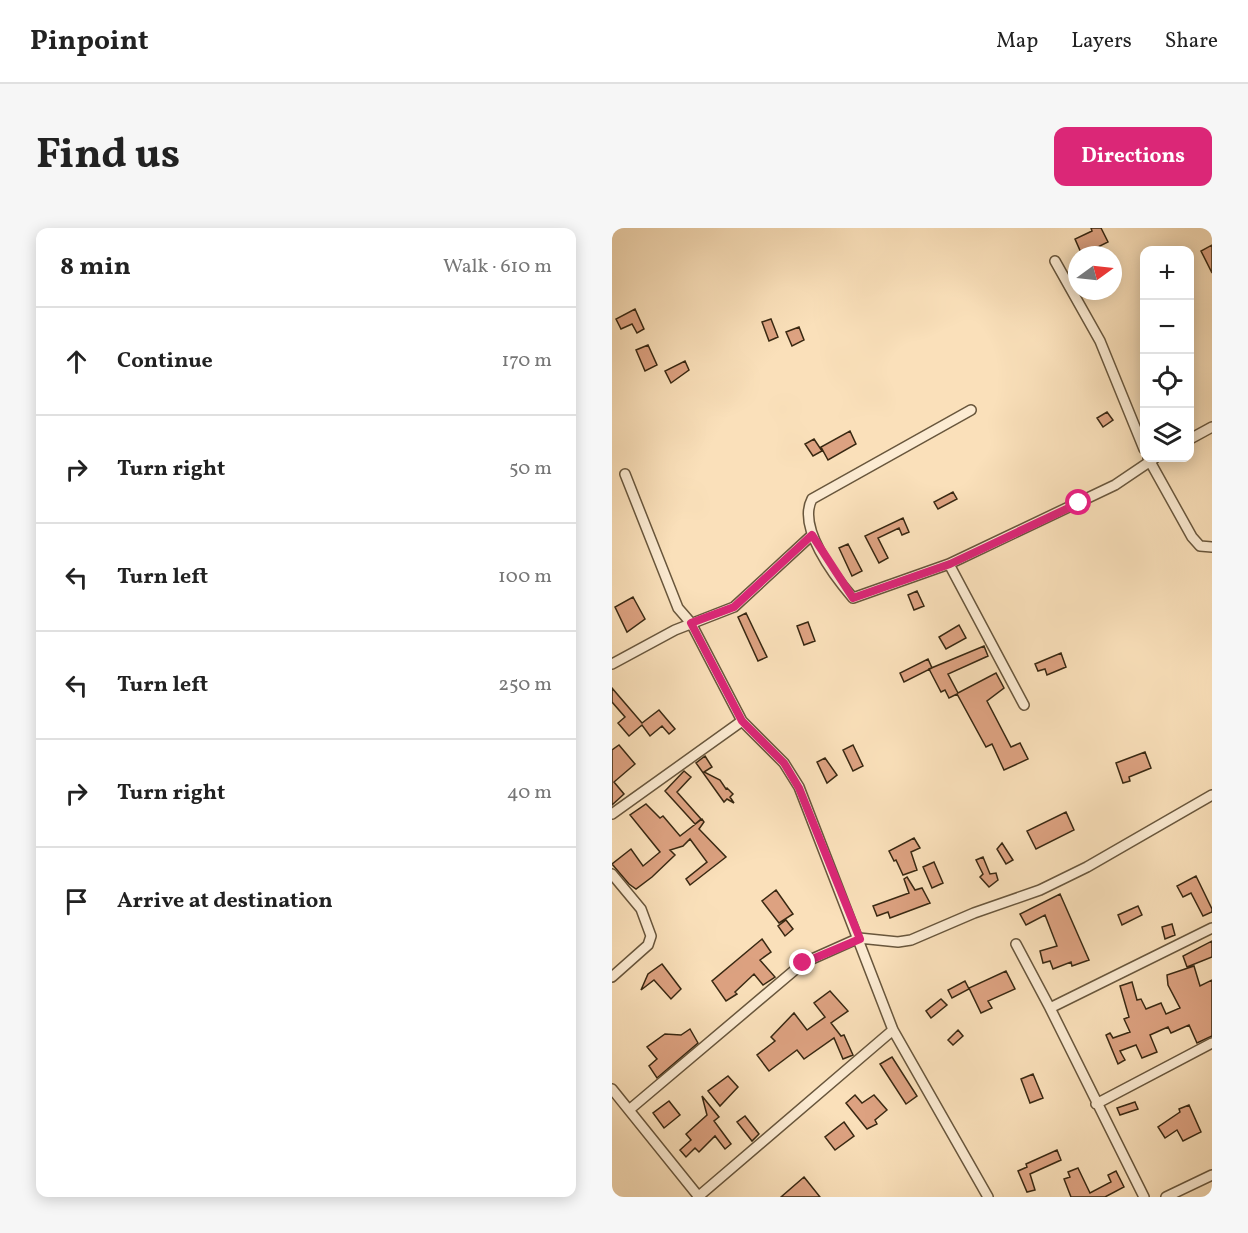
<!DOCTYPE html>
<meta charset="utf-8">
<style>
body{margin:0;font-family:Vollkorn,serif;background:#f6f6f6;color:#222}
.controls{position:absolute;right:18px;top:18px;display:grid;overflow:hidden;border-radius:12px;box-shadow:0 3px 15px #0003}
.controls button{width:54px;height:54px;display:grid;place-items:center;padding:0;border:0;border-bottom:2px solid #e0e0e0;background:#fff;color:#222;font:30px sans-serif}
.compass{position:absolute;left:456px;top:18px;width:54px;height:54px;border-radius:50%;background:#fff;box-shadow:0 3px 15px #0003;rotate:75deg}
.stop{position:absolute;width:18px;height:18px;margin:-14px;border:4px solid #db2777;border-radius:50%;background:#fff}
.stop.end{background:#db2777;border-color:#fff;box-shadow:0 2px 6px #0008}
.list{margin:0;padding:0;list-style:none}
h2{display:flex;justify-content:space-between;align-items:center;height:78px;margin:0;padding:0 24px;font-size:26px}
h2 small{font-size:20px;font-weight:400;color:#767676}
.list li{display:grid;grid-template-columns:39px 1fr auto;gap:18px;align-items:center;box-sizing:border-box;height:108px;padding:0 24px;border-top:2px solid #e0e0e0}
.list b{display:block;font-size:22px;white-space:nowrap}
.list em{font-size:20px;font-style:normal;color:#767676}
.icon{flex:none;width:33px;height:33px;fill:none;stroke:currentColor;stroke-width:2;stroke-linecap:round;stroke-linejoin:round}
.map{position:relative;flex:none;width:600px;height:969px;overflow:hidden;border-radius:12px}
header{display:flex;align-items:center;gap:36px;box-sizing:border-box;height:84px;padding:0 30px;background:#fff;border-bottom:2px solid #e0e0e0}
header strong{font-size:28px}
nav{display:flex;gap:33px;margin-inline-start:auto;font-size:21px}
.intro{display:flex;align-items:center;justify-content:space-between;box-sizing:border-box;height:144px;padding:0 36px}
h1{margin:0;font-size:42px}
.button{padding:15px 27px;border-radius:12px;background:#db2777;color:#fff;font-size:21px;font-weight:700}
main{display:flex;gap:36px;padding:0 36px}
aside{flex:1;background:#fff;border-radius:12px;box-shadow:0 3px 15px #0003}
.map>svg:first-child{display:block}
.building{fill:#dda281;stroke:#382812;stroke-width:1.5}
.lines{fill:none;stroke-linecap:round;stroke-linejoin:round}
.minor-casing{stroke:#68563c;stroke-width:12}
.minor{stroke:#fcebd2;stroke-width:9}
.route{stroke:#db2777;stroke-width:8}
</style>
<header>
<strong>Pinpoint</strong>
<nav><a>Map</a><a>Layers</a><a>Share</a></nav>
</header>
<div class="intro"><h1>Find us</h1><a class="button">Directions</a></div>
<main>
<aside>
<h2>8 min<small>Walk · 610 m</small></h2>
<ul class="list">
<li><svg class="icon" aria-label="ahead" viewBox="0 0 24 24"><path d="M12 20V5M6 11l6-6 6 6"/></svg><div><b>Continue</b></div><em>170 m</em></li>
<li><svg class="icon" aria-label="right" viewBox="0 0 24 24"><path d="M7 20v-9h11M14 6l5 5-5 5"/></svg><div><b>Turn right</b></div><em>50 m</em></li>
<li><svg class="icon" aria-label="left" viewBox="0 0 24 24"><path d="M17 20v-9H6M10 6l-5 5 5 5"/></svg><div><b>Turn left</b></div><em>100 m</em></li>
<li><svg class="icon" aria-label="left" viewBox="0 0 24 24"><path d="M17 20v-9H6M10 6l-5 5 5 5"/></svg><div><b>Turn left</b></div><em>250 m</em></li>
<li><svg class="icon" aria-label="right" viewBox="0 0 24 24"><path d="M7 20v-9h11M14 6l5 5-5 5"/></svg><div><b>Turn right</b></div><em>40 m</em></li>
<li><svg class="icon" aria-label="arrive" viewBox="0 0 24 24"><path d="M6 21V4h12l-3 4 3 4H6"/></svg><div><b>Arrive at destination</b></div></li>
</ul>
</aside>
<div class="map">
<svg width="600" height="969" viewBox="0 0 600 969">
<rect width="100%" height="100%" fill="#fae0ba"/>
<filter id="stains"><feTurbulence type="fractalNoise" baseFrequency=".00333" numOctaves="4"/><feColorMatrix values="0 0 0 0 .2 0 0 0 0 .09 0 0 0 0 .02 0 0 0 .5 -.17"/></filter>
<radialGradient id="worn" r=".72"><stop offset=".6" stop-color="#630" stop-opacity="0"/><stop offset="1" stop-color="#630" stop-opacity=".3"/></radialGradient>
<!-- building -->
<path class="building" d="M 479,0 L 489,0 L 496,14 L 470,27 L 463,11 L 480,3 Z
M 600,17 L 600,45 L 589,23 Z
M 23,81 L 32,101 L 25,105 L 20,96 L 9,101 L 4,91 Z
M 159,91 L 166,109 L 157,113 L 150,94 Z
M 187,99 L 192,112 L 180,118 L 174,104 Z
M 36,117 L 45,137 L 33,143 L 24,122 Z
M 73,133 L 77,142 L 59,155 L 53,143 Z
M 495,184 L 501,192 L 491,199 L 485,190 Z
M 238,203 L 244,216 L 216,232 L 209,219 Z
M 202,211 L 210,223 L 201,228 L 193,216 Z
M 341,264 L 345,271 L 326,281 L 322,274 Z
M 291,290 L 297,304 L 290,307 L 287,300 L 266,310 L 276,330 L 267,335 L 253,308 Z
M 236,316 L 250,343 L 240,348 L 227,320 Z
M 305,363 L 312,378 L 302,382 L 296,367 Z
M 21,369 L 33,391 L 15,404 L 3,379 Z
M 134,385 L 155,429 L 146,433 L 126,389 Z
M 196,394 L 203,413 L 192,417 L 185,398 Z
M 347,397 L 354,410 L 334,421 L 327,409 Z
M 372,418 L 376,428 L 336,446 L 346,465 L 384,445 L 392,460 L 375,473 L 399,519 L 408,515 L 416,531 L 392,542 L 380,516 L 374,519 L 345,466 L 337,470 L 333,462 L 329,464 L 317,441 Z
M 449,425 L 454,439 L 435,447 L 433,441 L 426,443 L 423,436 Z
M 316,431 L 320,440 L 292,454 L 288,445 Z
M 0,460 L 30,495 L 47,482 L 63,501 L 57,506 L 50,498 L 38,508 L 30,497 L 17,508 L 6,495 L 13,489 L 0,474 Z
M 7,517 L 23,536 L 2,554 L 12,566 L 0,577 L 0,522 Z
M 241,517 L 251,538 L 241,543 L 231,522 Z
M 533,524 L 539,540 L 517,549 L 518,553 L 511,555 L 504,535 Z
M 93,528 L 100,539 L 92,544 L 108,552 L 114,561 L 115,560 L 121,566 L 118,569 L 122,575 L 115,571 L 112,574 L 84,535 Z
M 213,530 L 225,547 L 215,555 L 205,534 Z
M 72,543 L 79,549 L 65,564 L 89,591 L 83,596 L 53,563 Z
M 34,576 L 48,590 L 51,588 L 68,608 L 90,591 L 92,594 L 87,601 L 114,629 L 78,657 L 74,651 L 95,634 L 78,611 L 71,618 L 58,622 L 63,627 L 40,649 L 24,661 L 17,656 L 0,636 L 19,621 L 31,638 L 48,624 L 18,587 Z
M 454,584 L 462,602 L 424,621 L 415,603 Z
M 302,610 L 308,620 L 299,624 L 305,642 L 291,647 L 284,632 L 282,633 L 277,623 Z
M 390,615 L 401,632 L 394,636 L 385,621 Z
M 371,629 L 378,646 L 384,645 L 386,652 L 377,659 L 368,649 L 371,646 L 364,632 Z
M 322,634 L 331,655 L 320,660 L 311,639 Z
M 584,648 L 600,681 L 600,684 L 591,688 L 579,665 L 571,669 L 565,658 Z
M 295,649 L 303,662 L 310,660 L 318,675 L 278,690 L 276,684 L 265,688 L 261,678 L 297,665 L 292,651 Z
M 164,662 L 181,686 L 167,695 L 150,673 Z
M 448,666 L 477,732 L 460,738 L 459,734 L 441,741 L 438,733 L 431,735 L 428,723 L 445,718 L 433,687 L 414,697 L 408,686 Z
M 526,678 L 530,687 L 510,697 L 506,687 Z
M 174,692 L 181,701 L 173,708 L 166,698 Z
M 560,696 L 563,707 L 553,711 L 550,699 Z
M 150,711 L 159,724 L 148,732 L 163,749 L 151,757 L 142,746 L 123,764 L 125,766 L 114,773 L 100,753 Z
M 600,713 L 600,729 L 575,739 L 571,728 Z
M 50,736 L 69,761 L 59,771 L 42,752 L 29,762 L 36,746 Z
M 582,738 L 588,758 L 600,752 L 600,808 L 585,815 L 577,797 L 559,805 L 556,799 L 538,807 L 545,824 L 530,830 L 524,817 L 508,823 L 513,832 L 506,836 L 494,807 L 498,805 L 501,810 L 518,804 L 512,791 L 517,789 L 508,758 L 520,754 L 525,772 L 529,771 L 534,781 L 549,775 L 554,786 L 568,780 L 556,757 L 555,747 Z
M 394,743 L 403,761 L 376,773 L 380,780 L 369,785 L 357,760 Z
M 353,753 L 357,761 L 340,770 L 336,762 Z
M 218,763 L 236,783 L 219,795 L 229,808 L 232,807 L 241,827 L 231,831 L 222,810 L 192,831 L 185,822 L 157,843 L 145,827 L 163,813 L 159,809 L 182,785 L 195,802 L 213,789 L 202,775 Z
M 329,771 L 335,777 L 319,790 L 314,783 Z
M 78,801 L 86,815 L 45,850 L 37,838 L 45,831 L 35,819 L 53,806 L 69,807 Z
M 346,802 L 351,808 L 341,817 L 336,812 Z
M 280,829 L 305,868 L 294,876 L 268,836 Z
M 421,846 L 431,870 L 418,875 L 409,851 Z
M 116,848 L 126,859 L 108,878 L 96,863 Z
M 243,867 L 250,875 L 262,867 L 275,882 L 263,892 L 265,896 L 255,901 L 234,875 Z
M 90,868 L 107,889 L 102,893 L 119,916 L 113,921 L 103,908 L 87,924 L 83,920 L 74,929 L 68,922 L 79,912 L 74,906 L 95,887 Z
M 57,873 L 68,887 L 52,900 L 41,885 Z
M 523,874 L 526,881 L 508,887 L 505,880 Z
M 577,877 L 589,904 L 571,913 L 565,902 L 553,910 L 546,899 L 568,884 L 567,881 Z
M 133,888 L 147,906 L 140,913 L 125,894 Z
M 232,894 L 242,908 L 223,922 L 213,909 Z
M 445,922 L 449,932 L 418,946 L 423,962 L 415,964 L 406,943 L 415,939 L 414,936 Z
M 466,940 L 478,965 L 499,954 L 496,947 L 504,943 L 512,959 L 493,969 L 459,969 L 452,951 L 458,949 L 456,944 Z
M 192,949 L 208,969 L 169,969 Z"/>
<g class="lines">
<defs>
<path id="minor" d="M 443,33 L 488,113 L 532,221
M 359,182 L 200,271 C 185,299 222,348 241,370 L 337,336 L 503,257 L 543,230
M 578,211 L 600,199
M 536,230 L 580,309 L 588,318 L 600,319
M 13,246 L 66,380 L 79,395 L 130,493 L 172,535 L 187,559 L 281,802 L 376,969
M 337,336 L 412,477
M 0,436 L 63,402 L 122,379 L 200,307
M 0,586 L 130,493
M 0,646 L 29,681 L 39,708 L 36,717 L 0,749
M 404,716 L 438,780 L 532,969
M 438,780 L 600,700
M 0,861 L 87,969
M 484,876 L 600,815
M 17,882 L 191,735 L 247,710 L 286,714 L 299,712 L 362,685 L 428,662 L 475,639 L 600,567
M 87,968 L 281,802
M 554,969 L 600,947"/>
</defs>
<!-- minor casing -->
<use href="#minor" class="minor-casing"/>
<!-- minor -->
<use href="#minor" class="minor"/>
</g>
<g class="lines">
<!-- route -->
<path class="route" d="M 191,735 L 248,711 L 187,560 L 172,535 L 130,493 L 79,395 L 122,379 L 200,307 L 241,370 L 338,336 L 467,275"/>
</g>
<rect width="100%" height="100%" filter="url(#stains)"/>
<rect width="100%" height="100%" fill="url(#worn)"/>
</svg>
<div class="controls">
<button>+</button>
<button>−</button>
<button><svg class="icon" aria-label="locate" viewBox="0 0 24 24"><circle cx="12" cy="12" r="6"/><path d="M12 2v4M12 18v4M2 12h4M18 12h4"/></svg></button>
<button><svg class="icon" aria-label="layers" viewBox="0 0 24 24"><path d="M12 4l9 5-9 5-9-5zM3 14l9 5 9-5"/></svg></button>
</div>
<svg class="compass" viewBox="-18 -18 36 36"><path d="M0-13l5 13h-10z" fill="#e53935"/><path d="M0 13l5-13h-10z" fill="#767676"/></svg>
<div class="stop" style="left:467px;top:275px"></div>
<div class="stop end" style="left:191px;top:735px"></div>
</div>
</main>
